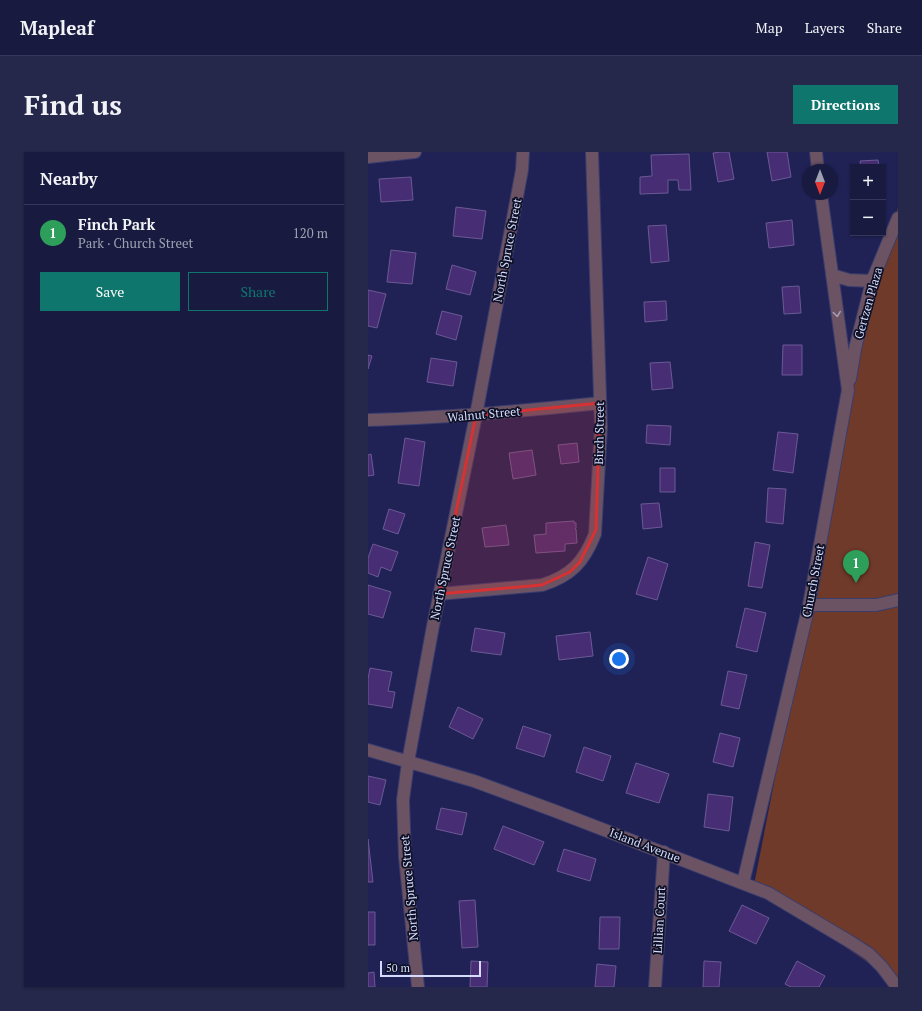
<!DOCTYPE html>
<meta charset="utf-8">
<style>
body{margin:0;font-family:"PT Serif",serif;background:#25274b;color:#f1f3f6}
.controls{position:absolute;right:12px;top:12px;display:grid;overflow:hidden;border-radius:0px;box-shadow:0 1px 3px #0004}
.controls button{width:36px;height:36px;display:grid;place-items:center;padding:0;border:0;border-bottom:1px solid #363859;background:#181a40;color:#f1f3f6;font:20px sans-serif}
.compass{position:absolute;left:434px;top:12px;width:36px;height:36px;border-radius:50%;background:#181a40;box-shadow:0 1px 3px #0004;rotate:180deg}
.scale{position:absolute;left:12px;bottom:10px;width:101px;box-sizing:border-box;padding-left:4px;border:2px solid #d5dbfc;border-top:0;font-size:11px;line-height:14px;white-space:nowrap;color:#d5dbfc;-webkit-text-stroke:3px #0e1026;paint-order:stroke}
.you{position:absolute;left:251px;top:507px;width:14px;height:14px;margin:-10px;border:3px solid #fff;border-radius:50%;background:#1a73e8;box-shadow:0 0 0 6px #1a73e833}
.badge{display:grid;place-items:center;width:26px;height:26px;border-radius:50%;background:#0f766e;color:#fff;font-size:13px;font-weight:700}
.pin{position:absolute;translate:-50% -33px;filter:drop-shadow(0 1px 2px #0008)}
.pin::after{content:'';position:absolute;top:21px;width:14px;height:12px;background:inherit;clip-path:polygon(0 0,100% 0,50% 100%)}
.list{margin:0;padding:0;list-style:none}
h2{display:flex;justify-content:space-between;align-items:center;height:52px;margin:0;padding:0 16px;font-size:17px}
h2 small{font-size:13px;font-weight:400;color:#9fa1b1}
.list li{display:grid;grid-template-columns:26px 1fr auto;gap:12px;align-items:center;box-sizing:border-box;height:56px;padding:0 16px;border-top:1px solid #363859}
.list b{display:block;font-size:15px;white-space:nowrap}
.list p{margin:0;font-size:13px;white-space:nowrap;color:#9fa1b1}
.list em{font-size:13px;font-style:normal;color:#9fa1b1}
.actions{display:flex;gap:8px;padding:12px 16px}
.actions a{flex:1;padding:9px 0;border:1px solid #0f766e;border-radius:0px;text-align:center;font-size:14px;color:#0f766e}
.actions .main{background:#0f766e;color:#fff}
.map{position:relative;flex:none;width:530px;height:835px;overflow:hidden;border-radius:0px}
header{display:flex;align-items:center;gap:24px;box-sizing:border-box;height:56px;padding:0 20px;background:#181a40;border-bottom:1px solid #363859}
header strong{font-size:19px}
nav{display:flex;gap:22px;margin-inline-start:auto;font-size:14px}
.intro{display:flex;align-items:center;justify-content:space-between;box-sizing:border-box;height:96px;padding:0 24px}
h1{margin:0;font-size:28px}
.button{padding:10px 18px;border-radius:0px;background:#0f766e;color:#fff;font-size:14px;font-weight:700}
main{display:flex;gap:24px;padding:0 24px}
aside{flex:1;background:#181a40;border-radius:0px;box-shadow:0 1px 3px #0004}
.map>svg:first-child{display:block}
.green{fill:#703a2a}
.building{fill:#472e74;stroke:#6b5994}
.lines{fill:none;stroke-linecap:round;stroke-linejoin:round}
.minor-casing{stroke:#393c6d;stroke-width:14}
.minor{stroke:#6b5364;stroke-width:12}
.oneway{stroke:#a59eb8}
.marked{fill:#d63133;fill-opacity:0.2;stroke:#d63133;stroke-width:3;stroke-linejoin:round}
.labels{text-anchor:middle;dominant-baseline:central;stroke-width:3.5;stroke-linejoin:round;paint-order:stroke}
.street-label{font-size:12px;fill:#d5dbfc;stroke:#0e1026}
</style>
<header>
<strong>Mapleaf</strong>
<nav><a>Map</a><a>Layers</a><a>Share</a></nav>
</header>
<div class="intro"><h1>Find us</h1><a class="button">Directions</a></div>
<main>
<aside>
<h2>Nearby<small></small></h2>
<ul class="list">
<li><span class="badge" style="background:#2e9e5b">1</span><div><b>Finch Park</b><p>Park · Church Street</p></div><em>120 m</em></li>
</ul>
<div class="actions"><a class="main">Save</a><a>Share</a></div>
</aside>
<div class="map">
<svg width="530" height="835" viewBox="0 0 530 835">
<rect width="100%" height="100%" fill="#202256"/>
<!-- green -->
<path class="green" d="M 530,56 L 530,835 L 517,822 L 386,733 L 505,125 Z"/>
<!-- building -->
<path class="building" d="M 353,0 L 361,0 L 366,27 L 350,30 L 345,1 Z
M 399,0 L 419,0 L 423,25 L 404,29 Z
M 321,2 L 323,38 L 311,38 L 310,28 L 300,28 L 300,41 L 272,42 L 272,25 L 284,24 L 283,3 Z
M 510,8 L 511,15 L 493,15 L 492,9 Z
M 43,25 L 45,48 L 13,50 L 11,27 Z
M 88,55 L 118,59 L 114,87 L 85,84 Z
M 424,68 L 426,93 L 401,96 L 398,71 Z
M 298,73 L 301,109 L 283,111 L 280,74 Z
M 23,98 L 48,101 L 44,132 L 19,130 Z
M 84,113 L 108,120 L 102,143 L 78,137 Z
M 431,134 L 433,161 L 416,162 L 414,135 Z
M 0,138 L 18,142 L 9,176 L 0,174 Z
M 298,149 L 299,168 L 277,170 L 276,150 Z
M 74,159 L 94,164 L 88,188 L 68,182 Z
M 415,193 L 434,193 L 434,223 L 414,223 Z
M 0,203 L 4,204 L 0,217 Z
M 63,206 L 89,210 L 85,234 L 59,230 Z
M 302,210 L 305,236 L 284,238 L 282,211 Z
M 279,273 L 303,274 L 302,293 L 278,291 Z
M 410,280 L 430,282 L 425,321 L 405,318 Z
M 37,286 L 57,290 L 51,334 L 30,331 Z
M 209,291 L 211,310 L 193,312 L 190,293 Z
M 164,298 L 168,323 L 145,327 L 141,301 Z
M 3,302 L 6,323 L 0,324 L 0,303 Z
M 292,316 L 307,316 L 307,340 L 292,340 Z
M 400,336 L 418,337 L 415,372 L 398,370 Z
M 291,351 L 294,375 L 275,377 L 273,352 Z
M 21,357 L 37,362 L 30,382 L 15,377 Z
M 206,369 L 206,371 L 208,371 L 208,376 L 207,377 L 208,377 L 209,391 L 197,392 L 197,399 L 168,401 L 166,383 L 178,382 L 178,371 Z
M 138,373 L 141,393 L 117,395 L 114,376 Z
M 387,390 L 402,393 L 394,436 L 380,434 Z
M 5,392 L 30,400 L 23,419 L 13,415 L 10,425 L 0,421 L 0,406 Z
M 280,405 L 300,412 L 289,448 L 268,442 Z
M 0,433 L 23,440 L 15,466 L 0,462 Z
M 377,456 L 398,461 L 389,500 L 368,495 Z
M 107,476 L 137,481 L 133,503 L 103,499 Z
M 222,480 L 225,504 L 191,508 L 188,484 Z
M 2,516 L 24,520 L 20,539 L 27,540 L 24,556 L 0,552 L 0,527 Z
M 360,519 L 379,523 L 371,557 L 353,553 Z
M 90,555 L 115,567 L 105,587 L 81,575 Z
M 155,574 L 183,583 L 176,605 L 148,596 Z
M 352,581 L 372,586 L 365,615 L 345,610 Z
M 216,595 L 243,604 L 235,629 L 208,620 Z
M 268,611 L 301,622 L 291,651 L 258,641 Z
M 0,624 L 18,628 L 12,653 L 0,650 Z
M 340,642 L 365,645 L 361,679 L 336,675 Z
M 73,656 L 99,661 L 94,683 L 68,677 Z
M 135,674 L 176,690 L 166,713 L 126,697 Z
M 0,687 L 5,730 L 0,730 Z
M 196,697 L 228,707 L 222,729 L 189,719 Z
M 107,748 L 110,795 L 94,796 L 91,749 Z
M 374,753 L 401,766 L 388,792 L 361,779 Z
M 0,760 L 7,760 L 7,793 L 0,793 Z
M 232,765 L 252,765 L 251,797 L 231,797 Z
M 103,809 L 120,810 L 119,835 L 102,835 Z
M 336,809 L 353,810 L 351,835 L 335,835 Z
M 429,809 L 457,824 L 451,835 L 423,835 L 417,832 Z
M 229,812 L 248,814 L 246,835 L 227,835 Z
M 6,820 L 7,835 L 0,835 L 0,821 Z"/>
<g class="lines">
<defs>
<path id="minor" d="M 448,0 L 450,18
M 0,5 L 47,0
M 464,123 L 481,128 L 504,129
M 482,227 L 487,197 L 504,129 L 530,66
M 0,268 C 78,266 155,259 232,251
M 71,442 L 174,433 C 203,424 216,410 227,382 L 233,275 L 224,0
M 441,453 L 508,453 L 530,448
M 0,598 L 106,629 L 187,659 L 400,741 L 484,791 L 501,802 L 514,815 L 529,835
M 375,731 L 441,453 L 480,238 L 453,42
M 50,835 L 37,705 L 35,648 L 40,610 L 65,474 L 108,263 L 154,18 L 155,0
M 287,835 L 296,700"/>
</defs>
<!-- minor casing -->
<use href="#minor" class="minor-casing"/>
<!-- minor -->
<use href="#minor" class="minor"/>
</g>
<!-- one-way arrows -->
<defs><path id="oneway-chevron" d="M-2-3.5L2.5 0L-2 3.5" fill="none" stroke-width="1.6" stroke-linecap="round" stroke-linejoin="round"/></defs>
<use class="oneway" href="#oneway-chevron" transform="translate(469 162) rotate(82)"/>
<!-- marked area -->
<path class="marked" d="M 232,251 L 228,378 L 212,410 L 202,420 L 174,433 L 71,442 L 108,263 Z"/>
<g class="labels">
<!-- street labels -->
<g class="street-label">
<text transform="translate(139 98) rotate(-79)">North Spruce Street</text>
<text transform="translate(500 151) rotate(-74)">Gertzen Plaza</text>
<text transform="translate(116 262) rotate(-5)">Walnut Street</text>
<text transform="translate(231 281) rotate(-89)">Birch Street</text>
<text transform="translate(77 416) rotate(-78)">North Spruce Street</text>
<text transform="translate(445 429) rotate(-79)">Church Street</text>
<text transform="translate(277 693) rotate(21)">Island Avenue</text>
<text transform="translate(41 736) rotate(-95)">North Spruce Street</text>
<text transform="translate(291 768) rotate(-87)">Lillian Court</text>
</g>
</g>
</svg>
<div class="controls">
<button>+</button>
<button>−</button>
</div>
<svg class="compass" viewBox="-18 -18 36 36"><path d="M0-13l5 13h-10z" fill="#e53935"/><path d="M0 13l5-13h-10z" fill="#9fa1b1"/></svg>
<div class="scale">50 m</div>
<div class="you"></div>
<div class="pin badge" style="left:488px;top:431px;background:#2e9e5b">1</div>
</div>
</main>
